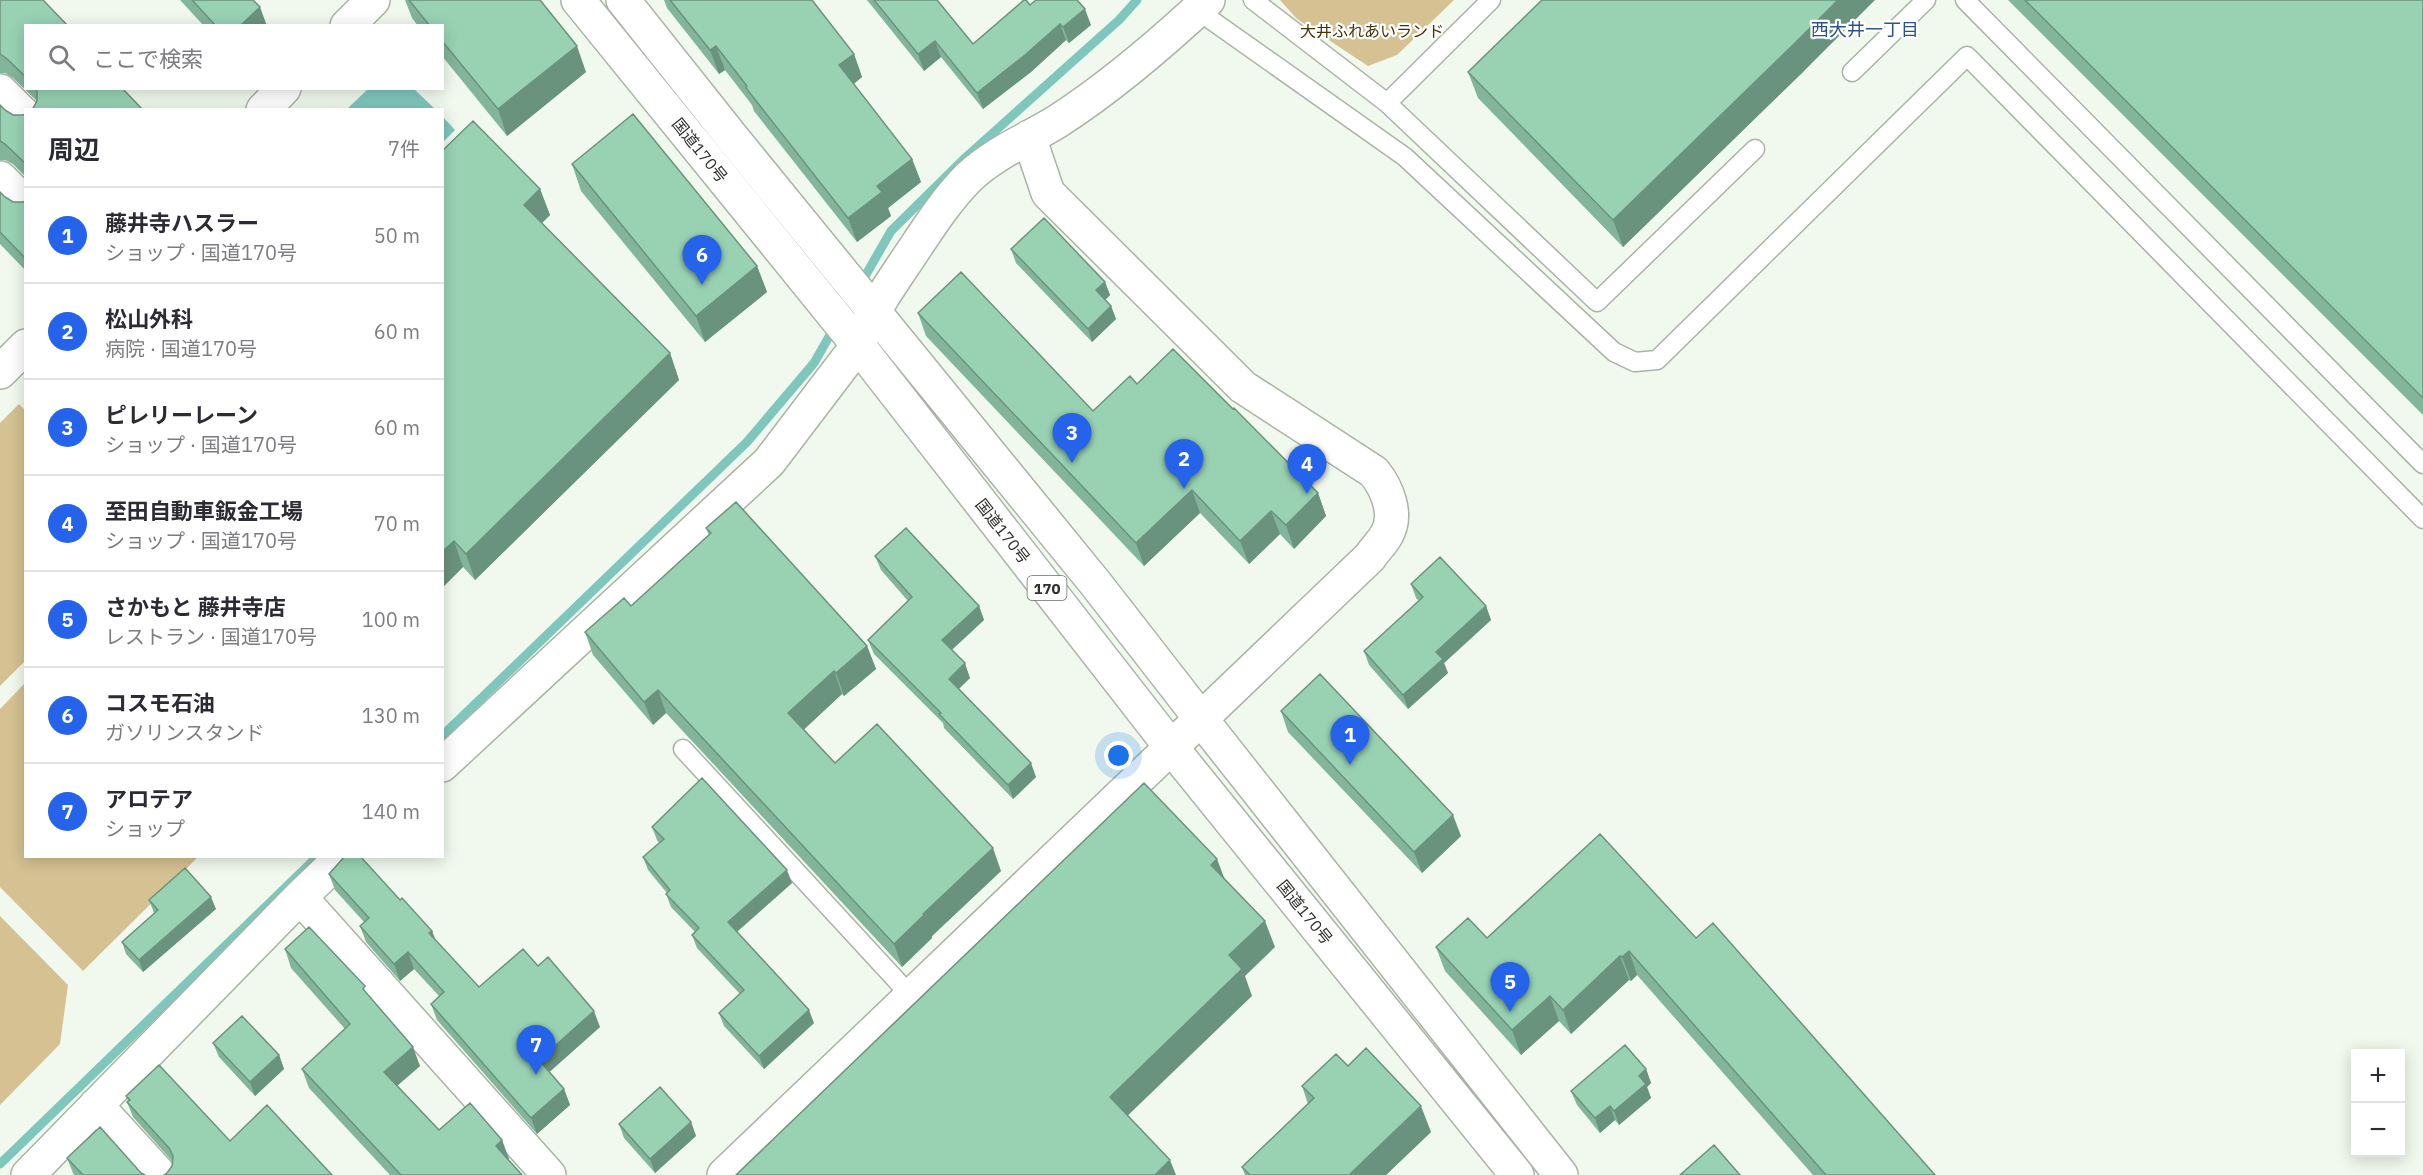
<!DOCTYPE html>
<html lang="ja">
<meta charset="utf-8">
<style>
body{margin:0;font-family:"IBM Plex Sans","Noto Sans JP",sans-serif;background:#f7f7f7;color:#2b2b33}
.controls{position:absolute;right:18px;bottom:18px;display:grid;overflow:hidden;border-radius:0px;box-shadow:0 3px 15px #0003}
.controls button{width:54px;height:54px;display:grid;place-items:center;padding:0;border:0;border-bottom:2px solid #e1e1e2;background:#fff;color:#2b2b33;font:30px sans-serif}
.you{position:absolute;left:1119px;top:756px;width:21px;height:21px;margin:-15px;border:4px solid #fff;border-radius:50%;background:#1a73e8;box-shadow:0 0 0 9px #1a73e833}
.badge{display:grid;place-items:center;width:39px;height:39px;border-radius:50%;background:#2563eb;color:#fff;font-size:20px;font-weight:700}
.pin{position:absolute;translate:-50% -50px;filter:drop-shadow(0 2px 3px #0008)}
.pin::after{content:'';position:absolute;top:32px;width:21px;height:18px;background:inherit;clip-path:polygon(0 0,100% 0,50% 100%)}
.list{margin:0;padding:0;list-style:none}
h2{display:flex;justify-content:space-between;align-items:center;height:78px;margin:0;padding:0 24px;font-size:26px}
h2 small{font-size:20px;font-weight:400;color:#7c7c81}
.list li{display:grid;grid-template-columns:39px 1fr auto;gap:18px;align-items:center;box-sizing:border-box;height:96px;padding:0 24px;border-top:2px solid #e1e1e2}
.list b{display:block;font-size:22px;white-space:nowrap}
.list p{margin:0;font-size:20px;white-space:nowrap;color:#7c7c81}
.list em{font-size:20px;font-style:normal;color:#7c7c81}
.icon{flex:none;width:33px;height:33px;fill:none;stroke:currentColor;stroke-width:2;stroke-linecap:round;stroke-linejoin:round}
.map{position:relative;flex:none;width:2423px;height:1175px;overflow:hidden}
.search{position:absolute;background:#fff;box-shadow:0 3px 15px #0003;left:24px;top:24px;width:420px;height:66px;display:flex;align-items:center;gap:15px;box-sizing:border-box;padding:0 21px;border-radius:0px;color:#7c7c81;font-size:22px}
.panel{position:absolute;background:#fff;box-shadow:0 3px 15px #0003;left:24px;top:108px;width:420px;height:750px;border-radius:0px}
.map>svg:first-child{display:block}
.green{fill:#d5c191}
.water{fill:#7fc7bd}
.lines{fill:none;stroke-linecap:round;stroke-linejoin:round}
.stream{stroke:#7fc7bd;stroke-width:9}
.lane-casing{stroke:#abb3a8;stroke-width:21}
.street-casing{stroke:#abb3a8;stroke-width:36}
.secondary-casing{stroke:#abb3a8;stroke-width:36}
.highway-casing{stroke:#abb3a8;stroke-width:36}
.lane{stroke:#fff;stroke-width:18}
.street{stroke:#fff;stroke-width:33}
.secondary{stroke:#fff;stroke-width:33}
.highway{stroke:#fff;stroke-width:33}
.wall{fill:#83b59a}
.shaded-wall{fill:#6a937d}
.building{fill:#98d2b3;stroke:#6a937d;stroke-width:1.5}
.labels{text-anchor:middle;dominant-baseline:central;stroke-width:4.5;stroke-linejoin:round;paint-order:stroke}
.shield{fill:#fff;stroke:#6d6f6b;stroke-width:1.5}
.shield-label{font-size:15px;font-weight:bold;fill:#2e312c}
.park-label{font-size:16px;fill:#433307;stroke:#fff}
.street-label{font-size:16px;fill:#2e312c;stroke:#fff}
.neighbourhood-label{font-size:18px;fill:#2d5389;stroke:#fff}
</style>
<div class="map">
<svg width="2423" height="1175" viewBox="0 0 2423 1175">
<rect width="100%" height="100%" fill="#f1f9ee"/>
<!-- green -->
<path class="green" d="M 1280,0 L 1454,0 L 1397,55 L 1368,66 L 1297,19 Z
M 19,404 L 26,411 L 25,661 L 0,686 L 0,423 Z
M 25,683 L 26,856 L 198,857 L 83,971 L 0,887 L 0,709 Z
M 0,916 L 68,985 L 60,1044 L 0,1105 Z"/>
<!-- water -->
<path class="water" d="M 368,89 L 414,89 L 435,109 L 347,109 Z
M 443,117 L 455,130 L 443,142 Z"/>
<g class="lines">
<!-- stream -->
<path class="stream" d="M 860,285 L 891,231 L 965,158 L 1119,20 L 1137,0
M 442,736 L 747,442 L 814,363 L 834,328
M 0,1164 L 318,856"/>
<defs>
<path id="lane" d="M 1253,0 L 1387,103 L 1597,302 L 1755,149
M 1965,0 L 2423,464
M 1197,10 L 1405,157 L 1614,352 L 1635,362 L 1657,360 L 1967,56 L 2423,519
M 1852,72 L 1926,0
M 1387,103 L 1491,0
M 683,749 L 911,996"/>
<path id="street" d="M 0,91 L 26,117
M 0,178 L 26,204
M 442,765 L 769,462 L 858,345
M 300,897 L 549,1175
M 96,1105 L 160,1175
M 28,1175 L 300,897 L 343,856"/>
<path id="secondary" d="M 347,26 L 373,0
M 263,110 L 284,88
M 862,336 C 875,306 893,281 911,254 C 929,227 946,200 969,177 C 994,153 1029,139 1058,121 C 1112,86 1161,44 1208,0
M 0,372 L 26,346
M 724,1175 L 1370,557 C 1375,549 1383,542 1387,534 C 1398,514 1387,488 1374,472 L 1243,387 L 1048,193 L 1029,137"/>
<path id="highway" d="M 578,0 L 858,345 L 1171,747 L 1517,1175
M 623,0 L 731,136 L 1096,584 L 1201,719 L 1561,1175"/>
</defs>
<!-- lane casing -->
<use href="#lane" class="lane-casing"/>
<!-- street casing -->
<use href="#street" class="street-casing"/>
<!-- secondary casing -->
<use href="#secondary" class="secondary-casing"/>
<!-- highway casing -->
<use href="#highway" class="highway-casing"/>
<!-- lane -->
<use href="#lane" class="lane"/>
<!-- street -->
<use href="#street" class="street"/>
<!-- secondary -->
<use href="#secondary" class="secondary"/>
<!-- highway -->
<use href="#highway" class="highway"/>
</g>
<!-- wall -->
<path class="wall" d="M 0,0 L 26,26 L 26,88 L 122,88 L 37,101 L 13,78 L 5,73 L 0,73 Z
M 180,0 L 253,0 L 267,26 L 204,26 Z
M 405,0 L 540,0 L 586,72 L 507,136 L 442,56 L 442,26 L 418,26 L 412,18 Z
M 664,0 L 812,0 L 854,54 L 862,77 L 854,84 L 912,159 L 921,182 L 888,208 L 891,216 L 857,242 L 754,111 L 752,105 L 725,70 L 719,74 L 667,8 Z
M 867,0 L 937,0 L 973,44 L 1030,5 L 1091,25 L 1069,43 L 1066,40 L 1031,72 L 983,109 L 941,57 L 924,71 Z
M 2008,0 L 2423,0 L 2423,415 Z
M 1804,71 L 1623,247 L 1478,98 L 1468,72 Z
M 0,105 L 5,110 L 13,115 L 23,115 L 26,114 L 26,177 L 13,164 L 5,160 L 0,160 Z
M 442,151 L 540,189 L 550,215 L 542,223 L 670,353 L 679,380 L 475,580 L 463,567 L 442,588 Z
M 572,164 L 757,266 L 767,292 L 705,342 L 581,191 Z
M 0,192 L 5,197 L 13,202 L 23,202 L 26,201 L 26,271 L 0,244 Z
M 1011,249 L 1105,282 L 1110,295 L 1105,300 L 1111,306 L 1116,319 L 1092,342 L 1016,263 Z
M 918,313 L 1093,411 L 1137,384 L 1318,493 L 1326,516 L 1294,549 L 1280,534 L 1249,564 L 1200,513 L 1144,566 L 926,336 Z
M 706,528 L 867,646 L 876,669 L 844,696 L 842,694 L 804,729 L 835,763 L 1001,871 L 932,936 L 932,938 L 902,967 L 666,713 L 653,725 L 593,655 L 585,632 L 631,606 L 709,535 Z
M 875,556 L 979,606 L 984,620 L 952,650 L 970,678 L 959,689 L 1036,777 L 1013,799 L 944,728 L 943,723 L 874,654 L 868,640 L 908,601 L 881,570 Z
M 1411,584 L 1486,606 L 1491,620 L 1444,663 L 1448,673 L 1408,709 L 1369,665 L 1364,651 L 1419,601 L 1416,598 Z
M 1281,711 L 1461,836 L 1422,873 L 1288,732 Z
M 652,827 L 792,883 L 737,932 L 814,1023 L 764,1069 L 724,1026 L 719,1013 L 740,994 L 697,948 L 692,935 L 695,932 L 671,907 L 666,894 L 667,893 L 648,870 L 643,857 L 659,843 L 657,840 Z
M 329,874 L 400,900 L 432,931 L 436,941 L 479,987 L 538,966 L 600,1027 L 549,1072 L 564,1089 L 570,1105 L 537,1134 L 437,1020 L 431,1004 L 439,996 L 414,969 L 400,981 L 366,942 L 360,926 L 364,922 L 335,890 Z
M 149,900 L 216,909 L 143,972 L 126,954 L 122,942 L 154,913 Z
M 1487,938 L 1696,938 L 1935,1175 L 1813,1175 L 1637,975 L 1631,981 L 1629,980 L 1571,1034 L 1559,1021 L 1521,1055 L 1445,971 L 1436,947 Z
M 285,949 L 368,995 L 420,1066 L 397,1086 L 439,1130 L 502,1140 L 509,1159 L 508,1160 L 522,1175 L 390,1175 L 309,1088 L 302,1069 L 345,1029 L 291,968 Z
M 213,1043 L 279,1055 L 284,1069 L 255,1096 L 219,1057 Z
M 1348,1066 L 1431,1132 L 1386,1175 L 1245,1175 L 1242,1167 L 1308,1104 L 1302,1086 Z
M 1646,1069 L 1651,1083 L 1647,1087 L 1651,1098 L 1619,1125 L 1615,1120 L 1600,1133 L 1577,1105 L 1571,1091 Z
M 126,1096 L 230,1141 L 332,1175 L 167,1173 L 172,1166 L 172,1161 L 133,1117 L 127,1102 L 128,1101 Z
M 691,1122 L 696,1136 L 655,1173 L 624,1138 L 619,1124 Z
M 67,1158 L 141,1173 L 145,1175 L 74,1175 L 73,1173 Z"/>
<!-- shaded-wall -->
<path class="shaded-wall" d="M 1838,0 L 1875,0 L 1804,71 L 1623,247 L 1613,220 Z
M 260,7 L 267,26 L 240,26 Z
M 1085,9 L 1091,25 L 1069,43 L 1063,27 Z
M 1060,24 L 1066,40 L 1031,72 L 983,109 L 977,93 Z
M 935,41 L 941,57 L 924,71 L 918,54 Z
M 577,46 L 586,72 L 507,136 L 498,109 Z
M 716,46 L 725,70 L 719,74 L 710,50 Z
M 854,54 L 862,77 L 847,89 L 839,65 Z
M 912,159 L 921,182 L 888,208 L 891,216 L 857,242 L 848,218 L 877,186 Z
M 540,189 L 550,215 L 534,231 L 524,205 Z
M 757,266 L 767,292 L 705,342 L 696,316 Z
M 1105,282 L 1110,295 L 1101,304 L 1096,290 Z
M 1111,306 L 1116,319 L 1092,342 L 1088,329 Z
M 670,353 L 679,380 L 475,580 L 466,554 Z
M 1192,490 L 1200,513 L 1144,566 L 1136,543 Z
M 1318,493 L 1326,516 L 1294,549 L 1286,525 Z
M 1271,511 L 1280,534 L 1249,564 L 1240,541 Z
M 454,541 L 463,567 L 442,588 L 442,552 Z
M 979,606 L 984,620 L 947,654 L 942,640 Z
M 1486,606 L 1491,620 L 1444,663 L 1448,673 L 1408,709 L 1403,695 L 1436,652 Z
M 867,646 L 876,669 L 844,696 L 836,673 Z
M 965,663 L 970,678 L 954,693 L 949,679 Z
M 834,671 L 842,694 L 797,736 L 788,713 Z
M 658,690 L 666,713 L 653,725 L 644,702 Z
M 1031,763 L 1036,777 L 1013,799 L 1008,785 Z
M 1453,815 L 1461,836 L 1422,873 L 1414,852 Z
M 993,848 L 1001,871 L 932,936 L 932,938 L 902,967 L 894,944 L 923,914 Z
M 1217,859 L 1227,885 L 1211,865 Z
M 787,870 L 792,883 L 733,935 L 728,922 Z
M 211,897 L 216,909 L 143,972 L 139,960 Z
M 1265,921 L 1275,947 L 1245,976 L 1252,996 L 1120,1123 L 1110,1097 L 1229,955 Z
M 432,931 L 438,947 L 429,933 Z
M 1629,951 L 1637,975 L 1631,981 L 1622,957 Z
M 408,952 L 414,969 L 400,981 L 394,964 Z
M 1620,956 L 1629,980 L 1571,1034 L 1563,1010 Z
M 1550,996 L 1559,1021 L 1521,1055 L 1512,1030 Z
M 809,1010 L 814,1023 L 764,1069 L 759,1056 Z
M 594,1011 L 600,1027 L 545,1076 L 539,1060 Z
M 413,1047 L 420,1066 L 391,1091 L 384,1072 Z
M 279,1055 L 284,1069 L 255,1096 L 250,1082 Z
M 1646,1069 L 1651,1083 L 1647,1087 L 1651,1098 L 1619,1125 L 1614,1111 L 1639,1076 Z
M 564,1089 L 570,1105 L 537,1134 L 531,1118 Z
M 1421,1106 L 1431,1132 L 1386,1175 L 1349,1175 Z
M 1610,1106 L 1615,1120 L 1600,1133 L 1595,1118 Z
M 691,1122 L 696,1136 L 655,1173 L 650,1159 Z
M 502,1140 L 509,1159 L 503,1165 L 496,1146 Z
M 1170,1160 L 1176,1175 L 1155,1175 Z"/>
<!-- building -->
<path class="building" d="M 0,0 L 43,0 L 68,26 L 26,26 L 26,77 L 6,58 L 0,54 Z
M 192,0 L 253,0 L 260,7 L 240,26 L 216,26 Z
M 409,0 L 540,0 L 577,46 L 498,109 L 442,41 L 442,26 L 430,26 Z
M 670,0 L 812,0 L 854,54 L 839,65 L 912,159 L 877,186 L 882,192 L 848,218 L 746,88 L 747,86 L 716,46 L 710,50 Z
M 874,0 L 937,0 L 973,44 L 1024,0 L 1026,0 L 1030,5 L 1036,0 L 1077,0 L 1085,9 L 1063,27 L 1060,24 L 1025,55 L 977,93 L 935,41 L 918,54 Z
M 1542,0 L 1838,0 L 1794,44 L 1613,220 L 1468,72 Z
M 2025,0 L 2423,0 L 2423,398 Z
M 35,88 L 122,88 L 143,110 L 32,110 L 37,101 L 37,92 Z
M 0,105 L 5,110 L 13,115 L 23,115 L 26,114 L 26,164 L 5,144 L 0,141 Z
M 633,114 L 757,266 L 696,316 L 572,164 Z
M 473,121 L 540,189 L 524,205 L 670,353 L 466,554 L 454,541 L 442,552 L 442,151 Z
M 0,192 L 5,197 L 13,202 L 23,202 L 26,201 L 26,259 L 0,232 Z
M 1044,218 L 1105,282 L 1096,290 L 1111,306 L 1088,329 L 1011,249 Z
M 961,272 L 1093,411 L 1130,376 L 1137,384 L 1173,349 L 1233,409 L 1234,408 L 1318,493 L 1286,525 L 1271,511 L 1240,541 L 1192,490 L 1136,543 L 918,313 Z
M 736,502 L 867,646 L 836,673 L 834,671 L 788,713 L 835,763 L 877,724 L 993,848 L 923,914 L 924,915 L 894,944 L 658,690 L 644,702 L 585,632 L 624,598 L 631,606 L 711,533 L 706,528 Z
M 906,528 L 979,606 L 942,640 L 965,663 L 949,679 L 1031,763 L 1008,785 L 939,714 L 941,713 L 868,640 L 912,597 L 875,556 Z
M 1440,557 L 1486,606 L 1436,652 L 1443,659 L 1403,695 L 1364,651 L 1423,597 L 1411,584 Z
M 1320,674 L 1453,815 L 1414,852 L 1281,711 Z
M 702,778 L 787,870 L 728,922 L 809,1010 L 759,1056 L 719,1013 L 744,990 L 692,935 L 699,928 L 666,894 L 670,890 L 643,857 L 664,839 L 652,827 Z
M 1144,783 L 1217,859 L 1211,865 L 1265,921 L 1229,955 L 1242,969 L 1110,1097 L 1170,1160 L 1155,1175 L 736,1175 Z
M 1600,834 L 1696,938 L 1713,923 L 1935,1175 L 1826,1175 L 1629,951 L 1622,957 L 1620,956 L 1563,1010 L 1550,996 L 1512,1030 L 1436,947 L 1468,918 L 1487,938 Z
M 345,856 L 360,856 L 400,900 L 402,898 L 432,931 L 429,933 L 479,987 L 523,949 L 538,966 L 548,957 L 594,1011 L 539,1060 L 564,1089 L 531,1118 L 431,1004 L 444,992 L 408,952 L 394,964 L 360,926 L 369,918 L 329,874 Z
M 185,868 L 211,897 L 139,960 L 122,942 L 158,910 L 149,900 Z
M 309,927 L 365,986 L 363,989 L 413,1047 L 384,1072 L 439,1130 L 470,1103 L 502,1140 L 496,1146 L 522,1175 L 401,1175 L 302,1069 L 350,1024 L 285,949 Z
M 242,1016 L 279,1055 L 250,1082 L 213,1043 Z
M 1625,1045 L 1646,1069 L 1639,1076 L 1646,1084 L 1614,1111 L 1610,1106 L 1595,1118 L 1571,1091 Z
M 1366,1048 L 1421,1106 L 1349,1175 L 1250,1175 L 1242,1167 L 1314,1098 L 1302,1086 L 1336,1054 L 1348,1066 Z
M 159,1065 L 230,1141 L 267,1105 L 332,1175 L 164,1175 L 167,1173 L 172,1166 L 173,1156 L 169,1148 L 127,1102 L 130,1100 L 126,1096 Z
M 660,1087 L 691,1122 L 650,1159 L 619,1124 Z
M 100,1127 L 141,1173 L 145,1175 L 83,1175 L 67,1158 Z
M 1714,1145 L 1740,1175 L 1680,1175 Z"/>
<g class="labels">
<!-- shield labels -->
<rect class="shield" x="1027.5" y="576" width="39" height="24" rx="4.5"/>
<g class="shield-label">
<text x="1047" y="588">170</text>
</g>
<!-- park labels -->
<g class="park-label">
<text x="1372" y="31">大井ふれあいランド</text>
</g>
<!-- street labels -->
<g class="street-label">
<text transform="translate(700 150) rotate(51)">国道170号</text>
<text transform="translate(1003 531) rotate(52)">国道170号</text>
<text transform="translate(1305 912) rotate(51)">国道170号</text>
</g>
<!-- neighbourhood labels -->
<g class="neighbourhood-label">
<text x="1865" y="29">西大井一丁目</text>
</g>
</g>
</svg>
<div class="controls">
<button>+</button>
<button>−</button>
</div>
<div class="you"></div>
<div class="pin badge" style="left:1350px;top:765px">1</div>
<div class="pin badge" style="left:1184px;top:489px">2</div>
<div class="pin badge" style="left:1072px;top:463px">3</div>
<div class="pin badge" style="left:1307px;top:494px">4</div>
<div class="pin badge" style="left:1510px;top:1012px">5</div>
<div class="pin badge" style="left:702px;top:285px">6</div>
<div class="pin badge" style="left:536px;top:1075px">7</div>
<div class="search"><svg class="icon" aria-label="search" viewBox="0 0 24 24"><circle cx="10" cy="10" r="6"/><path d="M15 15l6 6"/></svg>ここで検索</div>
<section class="panel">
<h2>周辺<small>7件</small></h2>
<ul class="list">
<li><span class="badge">1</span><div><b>藤井寺ハスラー</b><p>ショップ · 国道170号</p></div><em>50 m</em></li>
<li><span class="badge">2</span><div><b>松山外科</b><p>病院 · 国道170号</p></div><em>60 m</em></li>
<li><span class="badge">3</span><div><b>ピレリーレーン</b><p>ショップ · 国道170号</p></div><em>60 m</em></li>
<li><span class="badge">4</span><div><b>至田自動車鈑金工場</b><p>ショップ · 国道170号</p></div><em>70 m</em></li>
<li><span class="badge">5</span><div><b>さかもと 藤井寺店</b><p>レストラン · 国道170号</p></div><em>100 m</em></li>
<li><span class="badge">6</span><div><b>コスモ石油</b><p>ガソリンスタンド</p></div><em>130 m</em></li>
<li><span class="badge">7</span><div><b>アロテア</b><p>ショップ</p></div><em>140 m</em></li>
</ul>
</section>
</div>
